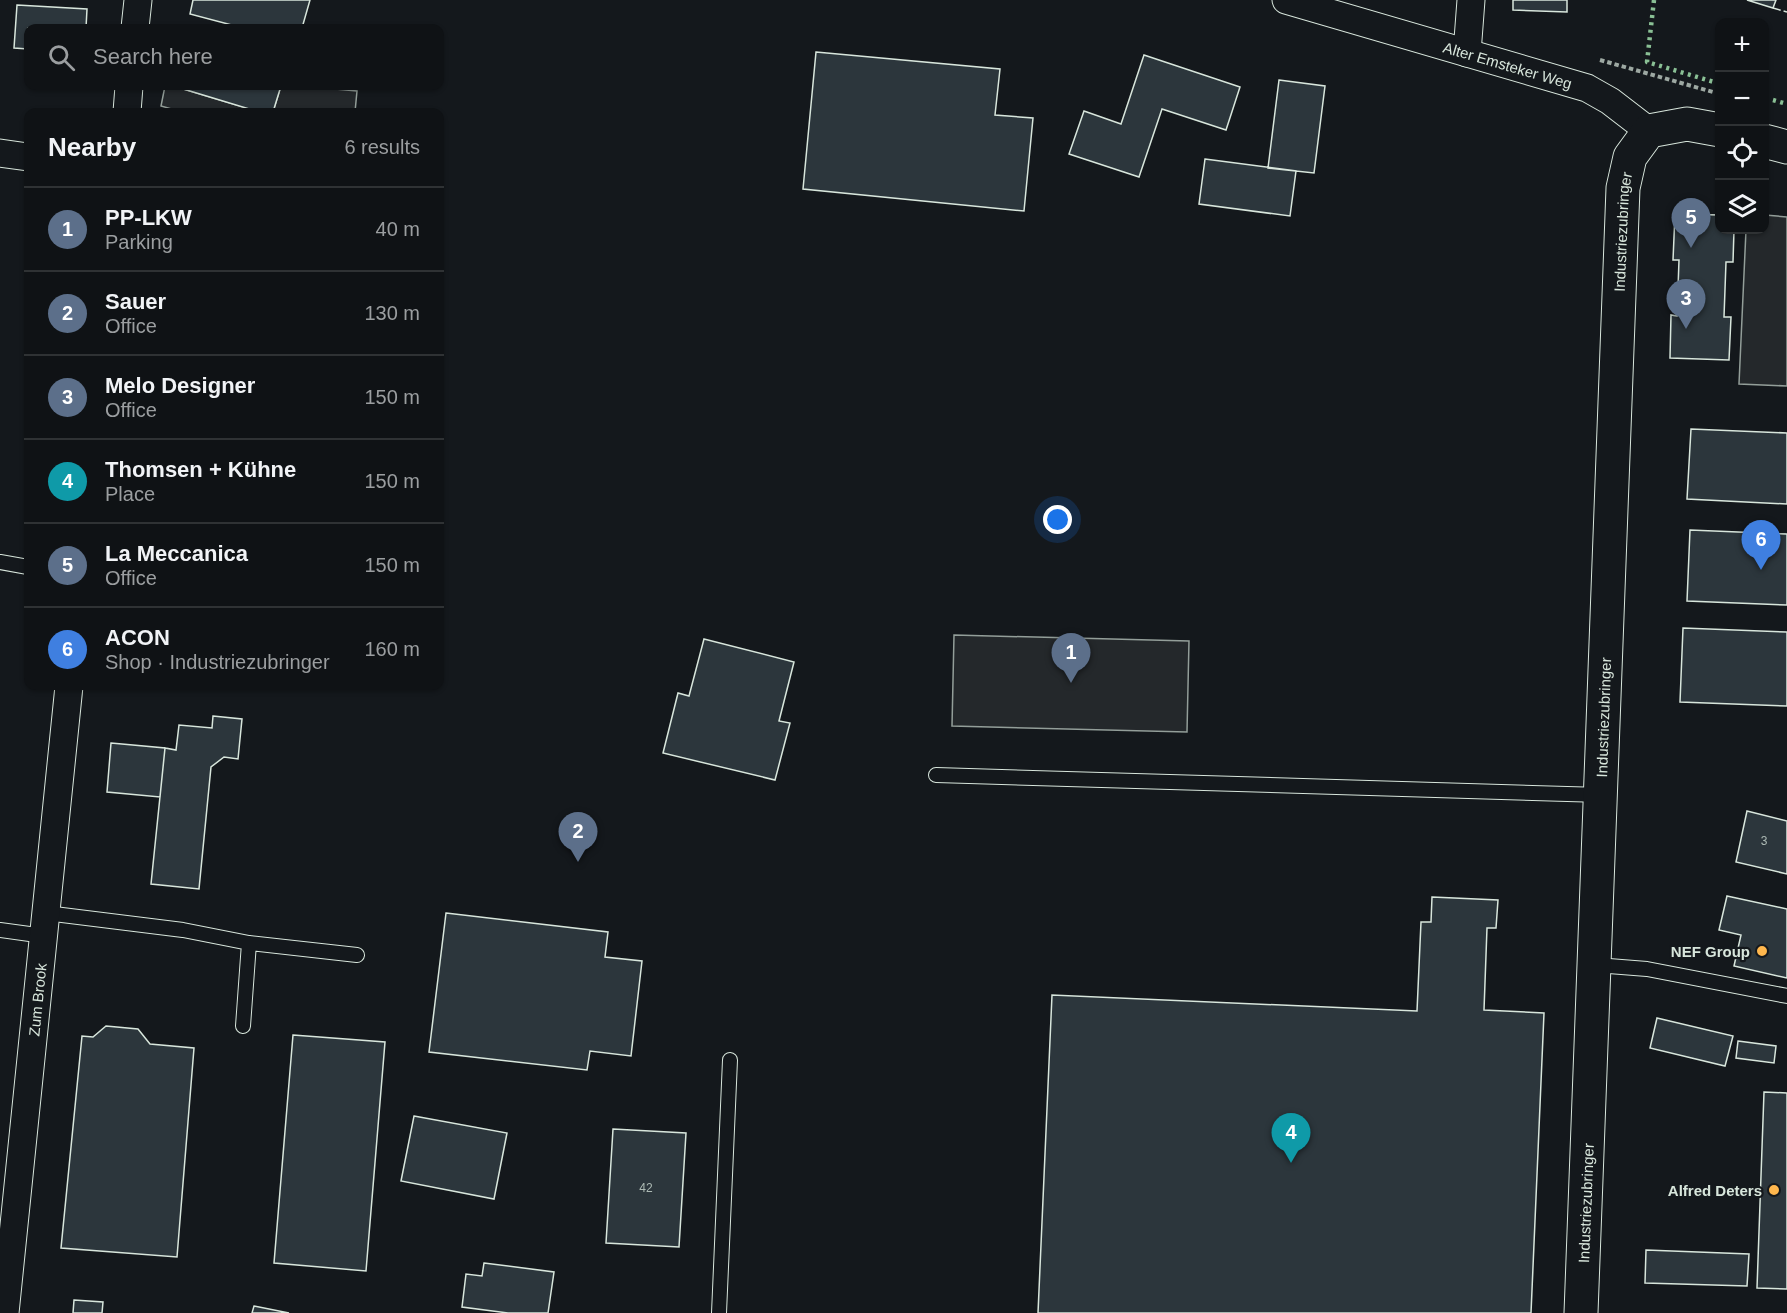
<!DOCTYPE html>
<meta charset="utf-8">
<style>
body{margin:0;font-family:Arial,sans-serif;background:#1d2022;color:#f1f3f6}
.controls{position:absolute;right:18px;top:18px;display:grid;overflow:hidden;border-radius:12px;box-shadow:0 2px 4px #0004}
.controls button{width:54px;height:54px;display:grid;place-items:center;padding:0;border:0;border-bottom:2px solid #2f3234;background:#0f1215;color:#f1f3f6;font:30px sans-serif}
.you{position:absolute;left:1058px;top:520px;width:21px;height:21px;margin:-15px;border:4px solid #fff;border-radius:50%;background:#1a73e8;box-shadow:0 0 0 9px #1a73e833}
.badge{display:grid;place-items:center;width:39px;height:39px;border-radius:50%;background:#7c3aed;color:#fff;font-size:20px;font-weight:700}
.pin{position:absolute;translate:-50% -50px;filter:drop-shadow(0 2px 3px #0008)}
.pin::after{content:'';position:absolute;top:32px;width:21px;height:18px;background:inherit;clip-path:polygon(0 0,100% 0,50% 100%)}
.list{margin:0;padding:0;list-style:none}
h2{display:flex;justify-content:space-between;align-items:center;height:78px;margin:0;padding:0 24px;font-size:26px}
h2 small{font-size:20px;font-weight:400;color:#9b9ea0}
.list li{display:grid;grid-template-columns:39px 1fr auto;gap:18px;align-items:center;box-sizing:border-box;height:84px;padding:0 24px;border-top:2px solid #2f3234}
.list b{display:block;font-size:22px;white-space:nowrap}
.list p{margin:0;font-size:20px;white-space:nowrap;color:#9b9ea0}
.list em{font-size:20px;font-style:normal;color:#9b9ea0}
.icon{flex:none;width:33px;height:33px;fill:none;stroke:currentColor;stroke-width:2;stroke-linecap:round;stroke-linejoin:round}
.map{position:relative;flex:none;width:1787px;height:1313px;overflow:hidden}
.search{position:absolute;background:#0f1215;box-shadow:0 2px 4px #0004;left:24px;top:24px;width:420px;height:66px;display:flex;align-items:center;gap:15px;box-sizing:border-box;padding:0 21px;border-radius:12px;color:#9b9ea0;font-size:22px}
.panel{position:absolute;background:#0f1215;box-shadow:0 2px 4px #0004;left:24px;top:108px;width:420px;height:582px;border-radius:12px}
.map>svg:first-child{display:block}
.parking{fill:#24282b;stroke:#939e99;stroke-width:1.5}
.building{fill:#2c363c;stroke:#d8e6dc;stroke-width:1.5}
.lines{fill:none;stroke-linecap:round;stroke-linejoin:round}
.lane-casing{stroke:#d8e6dc;stroke-width:16}
.street-casing{stroke:#d8e6dc;stroke-width:29}
.secondary-casing{stroke:#d8e6dc;stroke-width:35}
.path{stroke:#9da8a2;stroke-width:4;stroke-dasharray:4.5 3;stroke-linecap:butt}
.lane{stroke:#14181c;stroke-width:14}
.street{stroke:#14181c;stroke-width:27}
.secondary{stroke:#14181c;stroke-width:33}
.hedge{stroke:#8ac095;stroke-width:4.5;stroke-dasharray:3 4.5;stroke-linecap:butt}
.fence{stroke:#d8e6dc;stroke-width:1.5;stroke-dasharray:8 3;stroke-linecap:butt}
.poi-dot{fill:#ffb74d;stroke:#14181c;stroke-width:2}
.labels{text-anchor:middle;dominant-baseline:central;stroke-width:4.5;stroke-linejoin:round;paint-order:stroke}
.number-label{font-size:12px;fill:#adbab4}
.street-label{font-size:15px;fill:#d8e6dc;stroke:#14181c}
.poi-label{font-size:15px;font-weight:bold;fill:#d8e6dc;stroke:#14181c;text-anchor:end}
</style>
<div class="map">
<svg width="1787" height="1313" viewBox="0 0 1787 1313">
<rect width="100%" height="100%" fill="#14181c"/>
<!-- parking -->
<path class="parking" d="M 165,86 L 180,88 L 259,112 L 182,112 L 161,106 Z
M 281,86 L 337,86 L 336,89 L 357,91 L 355,112 L 273,112 Z
M 1765,215 L 1787,217 L 1787,386 L 1739,384 L 1746,230 L 1764,230 Z
M 954,635 L 1189,641 L 1187,732 L 952,726 Z"/>
<!-- building -->
<path class="building" d="M 193,0 L 310,0 L 302,28 L 243,28 L 190,14 Z
M 1513,0 L 1567,0 L 1567,12 L 1513,10 Z
M 1747,0 L 1776,0 L 1773,8 Z
M 17,5 L 87,9 L 86,28 L 28,28 L 28,49 L 14,48 Z
M 816,52 L 1000,69 L 995,115 L 1033,118 L 1024,211 L 803,189 Z
M 1144,55 L 1240,87 L 1226,130 L 1162,109 L 1139,177 L 1069,154 L 1084,111 L 1121,124 Z
M 1279,80 L 1325,86 L 1314,173 L 1268,168 Z
M 181,86 L 281,86 L 273,112 L 259,112 L 180,88 Z
M 1205,159 L 1296,171 L 1290,216 L 1199,204 Z
M 1675,214 L 1720,215 L 1720,230 L 1734,230 L 1733,262 L 1726,262 L 1724,317 L 1731,317 L 1729,360 L 1670,358 L 1671,315 L 1677,316 L 1679,260 L 1673,260 Z
M 1691,429 L 1787,433 L 1787,504 L 1687,499 Z
M 1690,530 L 1787,534 L 1787,605 L 1687,601 Z
M 1683,628 L 1787,632 L 1787,706 L 1680,702 Z
M 704,639 L 794,662 L 779,721 L 790,723 L 775,780 L 663,753 L 678,693 L 689,696 Z
M 213,716 L 242,719 L 238,759 L 224,757 L 211,767 L 199,889 L 151,884 L 165,748 L 176,750 L 179,725 L 212,728 Z
M 111,743 L 165,748 L 160,797 L 107,792 Z
M 1747,811 L 1787,821 L 1787,874 L 1736,862 Z
M 1727,896 L 1787,909 L 1787,978 L 1734,966 L 1741,935 L 1719,930 Z
M 1432,897 L 1498,900 L 1496,928 L 1487,928 L 1484,1010 L 1544,1013 L 1531,1313 L 1038,1313 L 1052,995 L 1417,1011 L 1421,922 L 1431,922 Z
M 446,913 L 608,932 L 605,957 L 642,961 L 631,1056 L 590,1051 L 587,1070 L 429,1052 Z
M 1657,1018 L 1733,1036 L 1725,1066 L 1650,1048 Z
M 106,1026 L 138,1029 L 150,1044 L 194,1048 L 177,1257 L 61,1248 L 82,1036 L 93,1037 Z
M 293,1035 L 385,1042 L 366,1271 L 274,1263 Z
M 1738,1041 L 1776,1046 L 1774,1063 L 1736,1058 Z
M 1764,1092 L 1787,1093 L 1787,1289 L 1757,1288 Z
M 414,1116 L 507,1133 L 494,1199 L 401,1181 Z
M 613,1129 L 686,1133 L 679,1247 L 606,1243 Z
M 1646,1250 L 1749,1254 L 1747,1286 L 1645,1283 Z
M 484,1263 L 554,1272 L 548,1313 L 508,1313 L 462,1307 L 466,1274 L 482,1276 Z
M 74,1300 L 103,1302 L 102,1313 L 73,1313 Z
M 254,1306 L 289,1313 L 252,1313 Z"/>
<g class="lines">
<defs>
<path id="lane" d="M 0,562 L 28,567
M 936,775 L 1602,795
M 46,913 L 183,930 L 249,943 L 357,955
M 0,930 L 44,936
M 1596,965 L 1647,969 L 1787,996
M 243,1026 L 249,943
M 719,1313 L 730,1060"/>
<g id="street">
<path id="s1" d="M 1286,0 L 1587,88 L 1610,101 L 1649,131"/>
<path d="M 135,28 L 138,0"/>
<path d="M 1467,53 L 1471,0"/>
<path d="M 127,112 L 129,86"/>
<path d="M 0,153 L 28,157"/>
<path id="s2" d="M 5,1313 L 69,686"/>
</g>
<g id="secondary">
<path d="M 1764,141 L 1787,147"/>
<path id="s3" d="M 1581,1313 C 1597,938 1607,563 1623,188 L 1630,157 L 1649,131 L 1687,124 L 1720,130"/>
</g>
</defs>
<!-- lane casing -->
<use href="#lane" class="lane-casing"/>
<!-- street casing -->
<use href="#street" class="street-casing"/>
<!-- secondary casing -->
<use href="#secondary" class="secondary-casing"/>
<!-- path -->
<path class="path" d="M 1600,60 L 1720,94"/>
<!-- lane -->
<use href="#lane" class="lane"/>
<!-- street -->
<use href="#street" class="street"/>
<!-- secondary -->
<use href="#secondary" class="secondary"/>
<!-- hedge -->
<path class="hedge" d="M 1654,0 L 1647,62 L 1714,82
M 1773,100 L 1787,104"/>
<!-- fence -->
<path class="fence" d="M 1773,8 L 1787,12"/>
</g>
<!-- markers -->
<g class="poi-dot">
<circle cx="1762" cy="951" r="6"/>
<circle cx="1774" cy="1190" r="6"/>
</g>
<g class="labels">
<!-- number labels -->
<g class="number-label">
<text x="1764" y="841">3</text>
<text x="646" y="1188">42</text>
</g>
<!-- street labels -->
<g class="street-label">
<text stroke="none"><textPath href="#s1" startOffset="231">Alter Emsteker Weg</textPath></text>
<text stroke="none"><textPath href="#s3" startOffset="1082">Industriezubringer</textPath></text>
<text stroke="none"><textPath href="#s3" startOffset="596">Industriezubringer</textPath></text>
<text stroke="none"><textPath href="#s2" startOffset="315">Zum Brook</textPath></text>
<text stroke="none"><textPath href="#s3" startOffset="110">Industriezubringer</textPath></text>
</g>
<!-- poi labels -->
<g class="poi-label">
<text x="1750" y="951">NEF Group</text>
<text x="1762" y="1190">Alfred Deters</text>
</g>
</g>
</svg>
<div class="controls">
<button>+</button>
<button>−</button>
<button><svg class="icon" aria-label="locate" viewBox="0 0 24 24"><circle cx="12" cy="12" r="6"/><path d="M12 2v4M12 18v4M2 12h4M18 12h4"/></svg></button>
<button><svg class="icon" aria-label="layers" viewBox="0 0 24 24"><path d="M12 4l9 5-9 5-9-5zM3 14l9 5 9-5"/></svg></button>
</div>
<div class="you"></div>
<div class="pin badge" style="left:1071px;top:683px;background:#5c6f8a">1</div>
<div class="pin badge" style="left:578px;top:862px;background:#5c6f8a">2</div>
<div class="pin badge" style="left:1686px;top:329px;background:#5c6f8a">3</div>
<div class="pin badge" style="left:1291px;top:1163px;background:#0f9aa8">4</div>
<div class="pin badge" style="left:1691px;top:248px;background:#5c6f8a">5</div>
<div class="pin badge" style="left:1761px;top:570px;background:#3f7fe0">6</div>
<div class="search"><svg class="icon" aria-label="search" viewBox="0 0 24 24"><circle cx="10" cy="10" r="6"/><path d="M15 15l6 6"/></svg>Search here</div>
<section class="panel">
<h2>Nearby<small>6 results</small></h2>
<ul class="list">
<li><span class="badge" style="background:#5c6f8a">1</span><div><b>PP-LKW</b><p>Parking</p></div><em>40 m</em></li>
<li><span class="badge" style="background:#5c6f8a">2</span><div><b>Sauer</b><p>Office</p></div><em>130 m</em></li>
<li><span class="badge" style="background:#5c6f8a">3</span><div><b>Melo Designer</b><p>Office</p></div><em>150 m</em></li>
<li><span class="badge" style="background:#0f9aa8">4</span><div><b>Thomsen + Kühne</b><p>Place</p></div><em>150 m</em></li>
<li><span class="badge" style="background:#5c6f8a">5</span><div><b>La Meccanica</b><p>Office</p></div><em>150 m</em></li>
<li><span class="badge" style="background:#3f7fe0">6</span><div><b>ACON</b><p>Shop · Industriezubringer</p></div><em>160 m</em></li>
</ul>
</section>
</div>
